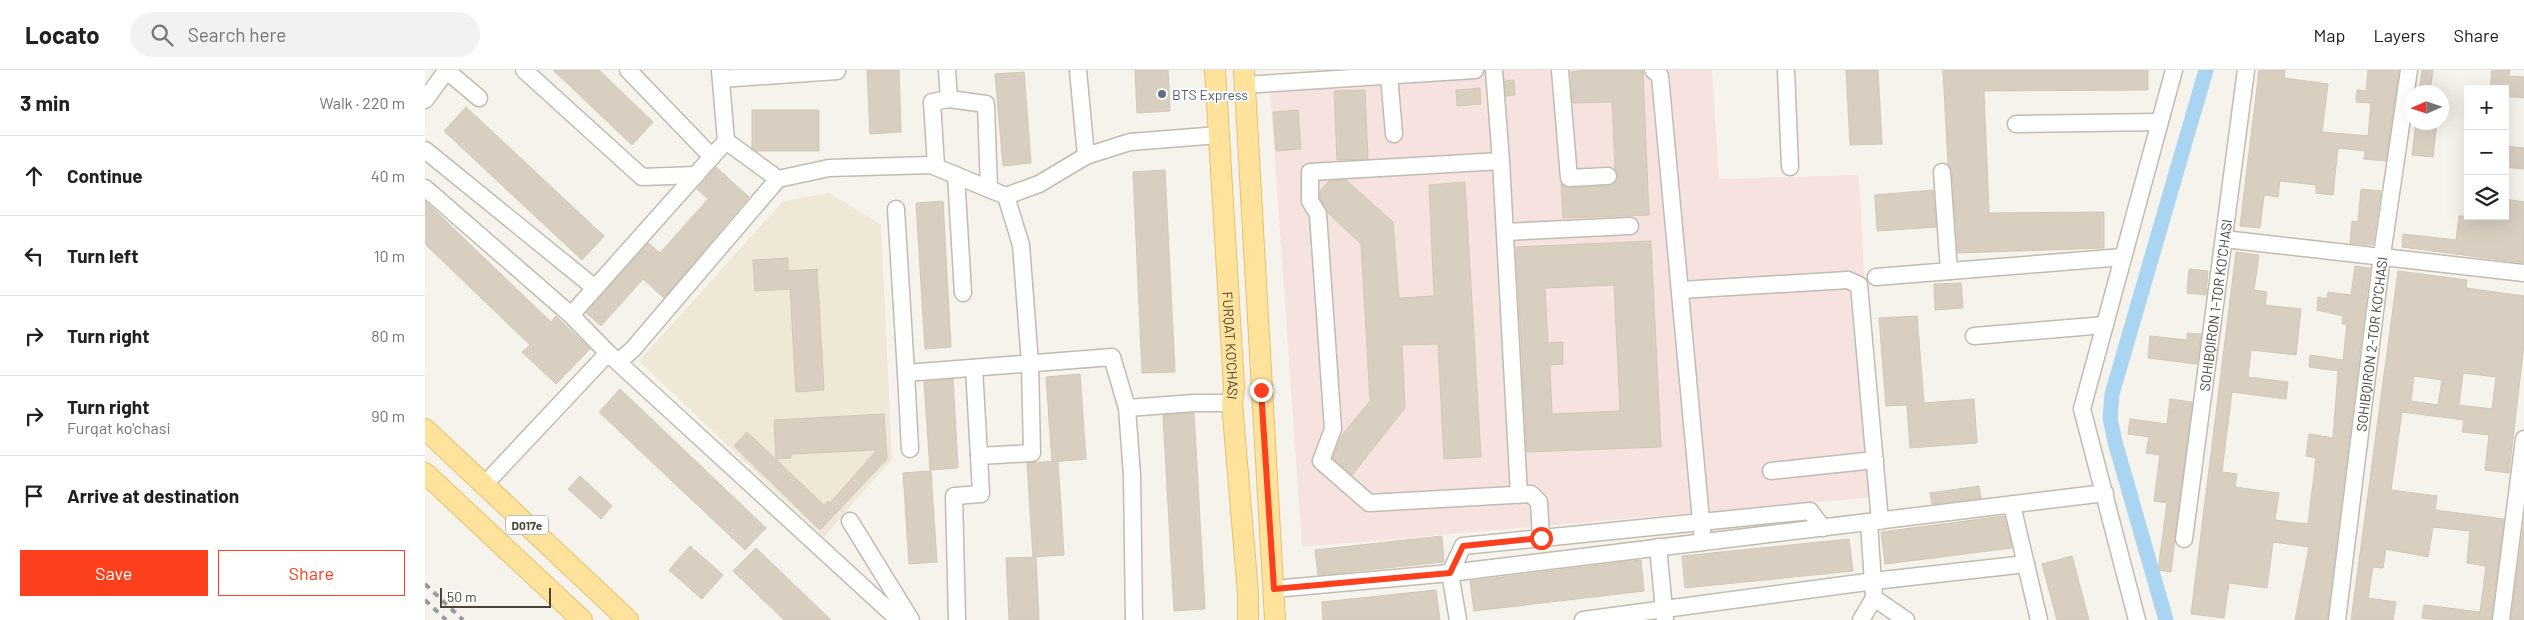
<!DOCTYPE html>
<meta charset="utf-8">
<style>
body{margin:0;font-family:Barlow,sans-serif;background:#f2f2f2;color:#202124}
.controls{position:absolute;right:15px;top:15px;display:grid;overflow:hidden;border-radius:0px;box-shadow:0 5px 20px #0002}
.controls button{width:45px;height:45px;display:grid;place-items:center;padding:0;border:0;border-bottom:1px solid #e0e0e0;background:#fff;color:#202124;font:25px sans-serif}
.compass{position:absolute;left:1979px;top:15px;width:45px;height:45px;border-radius:50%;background:#fff;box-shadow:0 5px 20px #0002;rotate:267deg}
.scale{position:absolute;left:15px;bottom:12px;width:111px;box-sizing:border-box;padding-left:5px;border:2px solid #4b4439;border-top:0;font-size:14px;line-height:18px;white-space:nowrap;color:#4b4439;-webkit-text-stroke:4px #fff;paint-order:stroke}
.stop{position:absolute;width:15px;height:15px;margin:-11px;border:4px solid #fc3f1d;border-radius:50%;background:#fff}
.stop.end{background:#fc3f1d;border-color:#fff;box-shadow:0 1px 5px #0008}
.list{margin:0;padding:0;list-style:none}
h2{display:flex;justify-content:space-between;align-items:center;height:65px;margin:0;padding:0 20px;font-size:21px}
h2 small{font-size:16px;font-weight:400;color:#757577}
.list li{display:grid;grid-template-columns:32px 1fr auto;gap:15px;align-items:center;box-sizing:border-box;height:80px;padding:0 20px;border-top:1px solid #e0e0e0}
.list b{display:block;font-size:19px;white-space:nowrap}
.list p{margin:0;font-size:16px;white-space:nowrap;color:#757577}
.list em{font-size:16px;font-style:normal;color:#757577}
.actions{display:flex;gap:10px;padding:15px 20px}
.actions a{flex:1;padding:11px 0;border:1px solid #fc3f1d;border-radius:0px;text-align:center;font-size:18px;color:#fc3f1d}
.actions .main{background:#fc3f1d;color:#fff}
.icon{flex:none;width:28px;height:28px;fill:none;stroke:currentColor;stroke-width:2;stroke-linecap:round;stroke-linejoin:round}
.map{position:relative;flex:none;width:2099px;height:550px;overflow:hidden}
header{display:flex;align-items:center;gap:30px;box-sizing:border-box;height:70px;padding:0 25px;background:#fff;border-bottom:1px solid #e0e0e0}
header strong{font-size:24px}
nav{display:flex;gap:28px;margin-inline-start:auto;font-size:18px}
.search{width:350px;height:45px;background:#f2f2f2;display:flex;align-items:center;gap:12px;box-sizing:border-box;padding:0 18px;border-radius:28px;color:#757577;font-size:19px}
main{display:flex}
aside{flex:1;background:#fff}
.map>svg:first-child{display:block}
.education{fill:#efe8d6}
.medical{fill:#f6e3e0}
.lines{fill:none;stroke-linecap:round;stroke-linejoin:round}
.canal{stroke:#a9d4f2;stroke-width:15}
.building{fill:#d8cfc1;stroke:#d3c7b4;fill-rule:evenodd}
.minor-casing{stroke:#c2bbae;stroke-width:19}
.major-casing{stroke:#e6c16a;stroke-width:22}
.minor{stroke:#fff;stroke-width:16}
.major{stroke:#ffe39c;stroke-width:20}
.rail{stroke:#9a9a9a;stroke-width:4;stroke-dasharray:6 6;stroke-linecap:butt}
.route{stroke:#fc3f1d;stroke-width:6}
.service-dot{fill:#5c6f8a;stroke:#fff;stroke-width:2}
.labels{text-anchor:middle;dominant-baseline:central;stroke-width:4;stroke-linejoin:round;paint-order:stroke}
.shield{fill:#fff;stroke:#817c74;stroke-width:1}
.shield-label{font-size:12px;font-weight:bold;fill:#4b4439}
.service-label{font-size:14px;fill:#4e5e75;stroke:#fff;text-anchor:start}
.street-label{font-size:14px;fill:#4b4439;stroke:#fff}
</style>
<header>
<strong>Locato</strong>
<div class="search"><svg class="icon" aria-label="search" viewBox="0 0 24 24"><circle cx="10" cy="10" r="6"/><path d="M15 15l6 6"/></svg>Search here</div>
<nav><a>Map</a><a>Layers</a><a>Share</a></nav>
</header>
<main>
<aside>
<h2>3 min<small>Walk · 220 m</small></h2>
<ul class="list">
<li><svg class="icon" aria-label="ahead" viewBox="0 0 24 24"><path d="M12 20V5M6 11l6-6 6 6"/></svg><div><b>Continue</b></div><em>40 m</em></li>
<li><svg class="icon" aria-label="left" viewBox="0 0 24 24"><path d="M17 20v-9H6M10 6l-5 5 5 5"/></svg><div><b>Turn left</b></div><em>10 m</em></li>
<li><svg class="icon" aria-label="right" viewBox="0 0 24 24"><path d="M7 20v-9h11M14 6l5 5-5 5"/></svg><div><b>Turn right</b></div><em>80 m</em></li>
<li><svg class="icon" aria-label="right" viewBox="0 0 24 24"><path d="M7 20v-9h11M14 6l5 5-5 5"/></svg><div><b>Turn right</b><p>Furqat ko'chasi</p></div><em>90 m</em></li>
<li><svg class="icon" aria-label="arrive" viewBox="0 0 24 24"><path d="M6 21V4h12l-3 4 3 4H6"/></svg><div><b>Arrive at destination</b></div></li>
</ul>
<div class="actions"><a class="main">Save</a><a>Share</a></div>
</aside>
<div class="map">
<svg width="2099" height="550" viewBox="0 0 2099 550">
<rect width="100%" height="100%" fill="#f6f3ec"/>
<!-- education -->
<path class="education" d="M 405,123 L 456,155 L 467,389 L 399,467 L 214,291 L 358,131 Z"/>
<!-- medical -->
<path class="medical" d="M 917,0 L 1287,0 L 1294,109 L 1434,105 L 1451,427 L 877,477 L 844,5 Z"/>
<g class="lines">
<!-- canal -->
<path class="canal" d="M 1741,550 L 1690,372 L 1685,348 L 1687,324 L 1781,0"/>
</g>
<!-- building -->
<path class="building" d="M 128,0 L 174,0 L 228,52 L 207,75 Z
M 442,0 L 474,0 L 476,62 L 445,64 Z
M 710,0 L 743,0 L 745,41 L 712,43 Z
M 1160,0 L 1218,0 L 1224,145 L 1138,148 L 1136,114 L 1145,118 L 1184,116 L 1189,114 L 1193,106 L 1190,99 L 1187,32 L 1148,33 L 1146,2 Z
M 1421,0 L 1453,0 L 1457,74 L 1425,75 Z
M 1518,0 L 1723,0 L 1723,20 L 1559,21 L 1564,143 L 1679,142 L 1679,178 L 1533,183 L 1527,101 L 1523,94 Z
M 1834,0 L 1860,0 L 1859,8 L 1903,14 L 1897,62 L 1943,66 L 1946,33 L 1931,32 L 1932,20 L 1941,21 L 1943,0 L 1974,0 L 1961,91 L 1939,89 L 1940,81 L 1913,78 L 1908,125 L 1891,123 L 1891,115 L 1855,111 L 1853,127 L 1839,125 L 1835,158 L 1815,156 Z
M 1997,0 L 2008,0 L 2005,22 L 1994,22 Z
M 2067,0 L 2085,0 L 2084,6 L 2099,7 L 2099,28 L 2080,26 L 2080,19 L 2065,19 Z
M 599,2 L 606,93 L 578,96 L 570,4 Z
M 1089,10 L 1090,25 L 1081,26 L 1080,11 Z
M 1055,18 L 1056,34 L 1032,36 L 1031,20 Z
M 940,20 L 943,89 L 912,90 L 909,21 Z
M 41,37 L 179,166 L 157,190 L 19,61 Z
M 327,40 L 394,40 L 394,81 L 331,81 L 327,78 Z
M 873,40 L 876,79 L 851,81 L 848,42 Z
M 1991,52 L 2012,52 L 2008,87 L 1987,85 Z
M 2080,76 L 2099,78 L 2099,99 L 2080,97 Z
M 291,97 L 324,127 L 239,228 L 218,209 L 176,256 L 161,243 L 223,173 L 235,183 L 283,129 L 272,119 Z
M 740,100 L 750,302 L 717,303 L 708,102 Z
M 921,110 L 968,152 L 974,228 L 1009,226 L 1004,115 L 1040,112 L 1056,387 L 1019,389 L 1013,274 L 977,275 L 980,338 L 927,405 L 908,388 L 917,365 L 945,331 L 936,174 L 903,143 L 895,128 L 895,121 L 904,111 Z
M 1936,119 L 1956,121 L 1948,175 L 1925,173 L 1927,151 L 1933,152 Z
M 1508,120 L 1511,157 L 1452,161 L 1450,125 Z
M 2080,129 L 2099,132 L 2099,193 L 1977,177 L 1978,164 L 2031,170 L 2034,146 L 2080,146 Z
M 0,131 L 126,252 L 131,246 L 165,279 L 131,314 L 97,282 L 105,275 L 0,174 Z
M 518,131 L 526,277 L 500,279 L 491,133 Z
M 1226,171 L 1236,377 L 1102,382 L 1091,177 ZM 1189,215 L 1195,341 L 1127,344 L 1125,295 L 1138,294 L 1138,272 L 1123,273 L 1120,218 Z
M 1811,182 L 1834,185 L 1829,220 L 1842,222 L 1840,235 L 1876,239 L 1871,285 L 1826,280 L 1823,307 L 1863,312 L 1861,329 L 1807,322 L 1797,402 L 1812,404 L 1810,417 L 1854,423 L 1850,450 L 1883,454 L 1891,388 L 1881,386 L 1884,364 L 1908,368 L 1913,301 L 1884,297 L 1885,285 L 1918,290 L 1922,254 L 1917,254 L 1918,246 L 1892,240 L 1893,227 L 1902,229 L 1903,222 L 1926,225 L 1930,196 L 1945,198 L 1902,550 L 1870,550 L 1884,477 L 1848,472 L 1842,518 L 1804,513 L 1799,548 L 1766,544 Z
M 363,188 L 363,201 L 392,199 L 399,320 L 371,322 L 365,219 L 330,221 L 328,190 Z
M 1764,199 L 1783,201 L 1781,225 L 1762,223 Z
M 1973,201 L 2042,210 L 2041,218 L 2099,226 L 2099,275 L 2084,403 L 2060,400 L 2064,365 L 2037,362 L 2039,350 L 1977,342 L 1966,420 L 2012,426 L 2010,440 L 2079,449 L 2066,550 L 2015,550 L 1997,548 L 1999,535 L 2055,542 L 2061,496 L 2042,493 L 2045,461 L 2008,457 L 2003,487 L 1961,479 L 1958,498 L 1948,497 L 1943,528 L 1971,532 L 1968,550 L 1926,550 ZM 2038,303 L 2071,307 L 2067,339 L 2034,335 ZM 1989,306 L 2017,310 L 2013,335 L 1986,331 Z
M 1536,213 L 1538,238 L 1510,240 L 1509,214 Z
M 1492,246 L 1499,333 L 1549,329 L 1552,373 L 1485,378 L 1482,335 L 1461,336 L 1454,248 Z
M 1762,263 L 1776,264 L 1772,294 L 1723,288 L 1725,266 L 1762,270 Z
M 655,304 L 661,389 L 627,392 L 621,307 Z
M 528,309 L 533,398 L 505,400 L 499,312 Z
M 195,319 L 341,458 L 320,480 L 174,342 Z
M 1745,329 L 1767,332 L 1746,502 L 1733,500 L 1742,433 L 1729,431 L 1735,385 L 1721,383 L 1724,367 L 1703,364 L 1705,349 L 1742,354 Z
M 769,343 L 780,539 L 749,541 L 738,345 Z
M 459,344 L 462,389 L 395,460 L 309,376 L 322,362 L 399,435 L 403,431 L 405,433 L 452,380 L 366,384 L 366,388 L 351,389 L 349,350 Z
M 633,391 L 639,485 L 608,487 L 602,393 Z
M 506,401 L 512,492 L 484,494 L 478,403 Z
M 155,406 L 187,436 L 176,449 L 143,419 Z
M 1554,416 L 1556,428 L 1507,434 L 1505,423 Z
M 1579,446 L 1587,478 L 1460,494 L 1456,462 Z
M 2099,451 L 2099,550 L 2086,550 Z
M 1017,466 L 1019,492 L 893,505 L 890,480 Z
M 1424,469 L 1428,501 L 1260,518 L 1257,486 Z
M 265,476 L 298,505 L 277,529 L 244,500 Z
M 331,478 L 406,550 L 359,550 L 308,501 Z
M 1647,486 L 1664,550 L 1632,550 L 1617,494 Z
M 611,487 L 614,550 L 584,550 L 581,488 Z
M 1216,490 L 1219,521 L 1049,541 L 1045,511 Z
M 1011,520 L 1015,550 L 898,550 L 897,532 Z"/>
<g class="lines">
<defs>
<g id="minor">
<path d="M 99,0 L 217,107 L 271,105"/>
<path d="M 203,0 L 287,87"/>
<path d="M 522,0 L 524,29"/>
<path d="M 653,0 L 661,86"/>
<path d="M 1069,0 L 1076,91"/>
<path d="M 1135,0 L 1144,108 L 1183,106"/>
<path d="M 1228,0 L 1235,6 L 1278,472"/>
<path d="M 1361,0 L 1365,97"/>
<path d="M 22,1 L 54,28"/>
<path d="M 964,5 L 969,64"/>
<path d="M 296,9 L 412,1"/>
<path d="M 819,15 L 1050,0"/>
<path d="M 0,30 L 22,0"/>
<path d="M 1591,54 L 1734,52"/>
<path d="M 301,71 L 353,109"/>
<path d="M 0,80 L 170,218"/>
<path d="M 511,96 L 507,32 L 524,29 L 561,34 L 564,119"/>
<path d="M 1517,102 L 1524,201"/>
<path d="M 531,105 L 538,223"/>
<path d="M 0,118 L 146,245"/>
<path d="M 471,139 L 481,303 L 687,287 L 702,338 L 707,405 L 709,550"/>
<path d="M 1080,162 L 1205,156"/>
<path d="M 1799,169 L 2099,203"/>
<path d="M 1451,207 L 1698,187"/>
<path d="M 1255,220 L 1423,210 L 1434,215 L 1455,451"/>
<path d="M 1549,266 L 1680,255"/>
<path d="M 185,285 L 474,550"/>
<path d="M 193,292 L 208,279 L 353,109 L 404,98 L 506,95 L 581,126"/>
<path d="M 549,298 L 554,386"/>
<path d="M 481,303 L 485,379"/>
<path d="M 702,338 L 769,333 L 807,333"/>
<path d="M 1346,401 L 1450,390"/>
<path d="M 59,415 L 183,283 L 146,245 L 301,71 L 295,0"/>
<path d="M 1094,425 L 1076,91 L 885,102 L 885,131 L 893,144 L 908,359 L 896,391 L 944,433 L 1106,424 L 1114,432 L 1116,468"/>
<path d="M 1587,435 L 1614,550"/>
<path d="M 425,451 L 486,550"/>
<path id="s1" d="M 1759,469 L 1821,0"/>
<path d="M 1233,477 L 1240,550"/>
<path d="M 849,519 L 1025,503 L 1680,423"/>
<path d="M 1449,528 L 1481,550"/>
<path d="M 532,550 L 529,426 L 556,424 L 554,386 L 607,383 L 605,293 L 596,175 L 581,126 L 614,114 L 661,86 L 705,72 L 794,65"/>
<path d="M 1033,550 L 1025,503 L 1038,476 L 1385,441 L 1398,458"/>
<path d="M 1158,550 L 1449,511 L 1601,494"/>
<path d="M 1436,550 L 1449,528 L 1444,453"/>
<path d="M 1712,550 L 1657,339 L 1749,0"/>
<path id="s2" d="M 1912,550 L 1957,185 L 1984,0"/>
<path d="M 2076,550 L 2099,369"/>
</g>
<g id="major">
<path id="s3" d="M 790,0 L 809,317 L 807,333 L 823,523 L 823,550"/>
<path d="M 819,0 L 850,550"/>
<path d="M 0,359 L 203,550"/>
<path d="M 0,403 L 157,550"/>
</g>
</defs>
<!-- minor casing -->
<use href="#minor" class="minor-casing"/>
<!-- major casing -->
<use href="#major" class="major-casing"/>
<!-- minor -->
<use href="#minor" class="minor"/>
<!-- major -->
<use href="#major" class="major"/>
<!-- rail -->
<path class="rail" d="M 0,514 L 38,550
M 0,530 L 21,550"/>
</g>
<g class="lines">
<!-- route -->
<path class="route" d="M 836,320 L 849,519 L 1025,503 L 1038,476 L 1116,468"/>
</g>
<!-- markers -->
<circle class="service-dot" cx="737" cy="24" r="5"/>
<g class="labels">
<!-- shield labels -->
<rect class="shield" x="81" y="445.5" width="42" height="19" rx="4"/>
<g class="shield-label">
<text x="102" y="455">D017e</text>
</g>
<!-- service labels -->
<g class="service-label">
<text x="747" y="24">BTS Express</text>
</g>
<!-- street labels -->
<g class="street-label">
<text stroke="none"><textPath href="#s1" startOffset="236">SOHIBQIRON 1-TOR KO'CHASI</textPath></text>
<text stroke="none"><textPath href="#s3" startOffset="276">FURQAT KO'CHASI</textPath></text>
<text stroke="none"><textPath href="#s2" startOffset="278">SOHIBQIRON 2-TOR KO'CHASI</textPath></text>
</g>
</g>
</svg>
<div class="controls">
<button>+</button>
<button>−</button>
<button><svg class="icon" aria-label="layers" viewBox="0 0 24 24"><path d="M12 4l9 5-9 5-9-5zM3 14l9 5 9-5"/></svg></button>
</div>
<svg class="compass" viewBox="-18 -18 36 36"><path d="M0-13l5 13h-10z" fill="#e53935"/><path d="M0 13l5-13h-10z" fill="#757577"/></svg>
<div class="scale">50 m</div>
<div class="stop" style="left:1116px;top:468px"></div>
<div class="stop end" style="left:836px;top:320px"></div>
</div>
</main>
